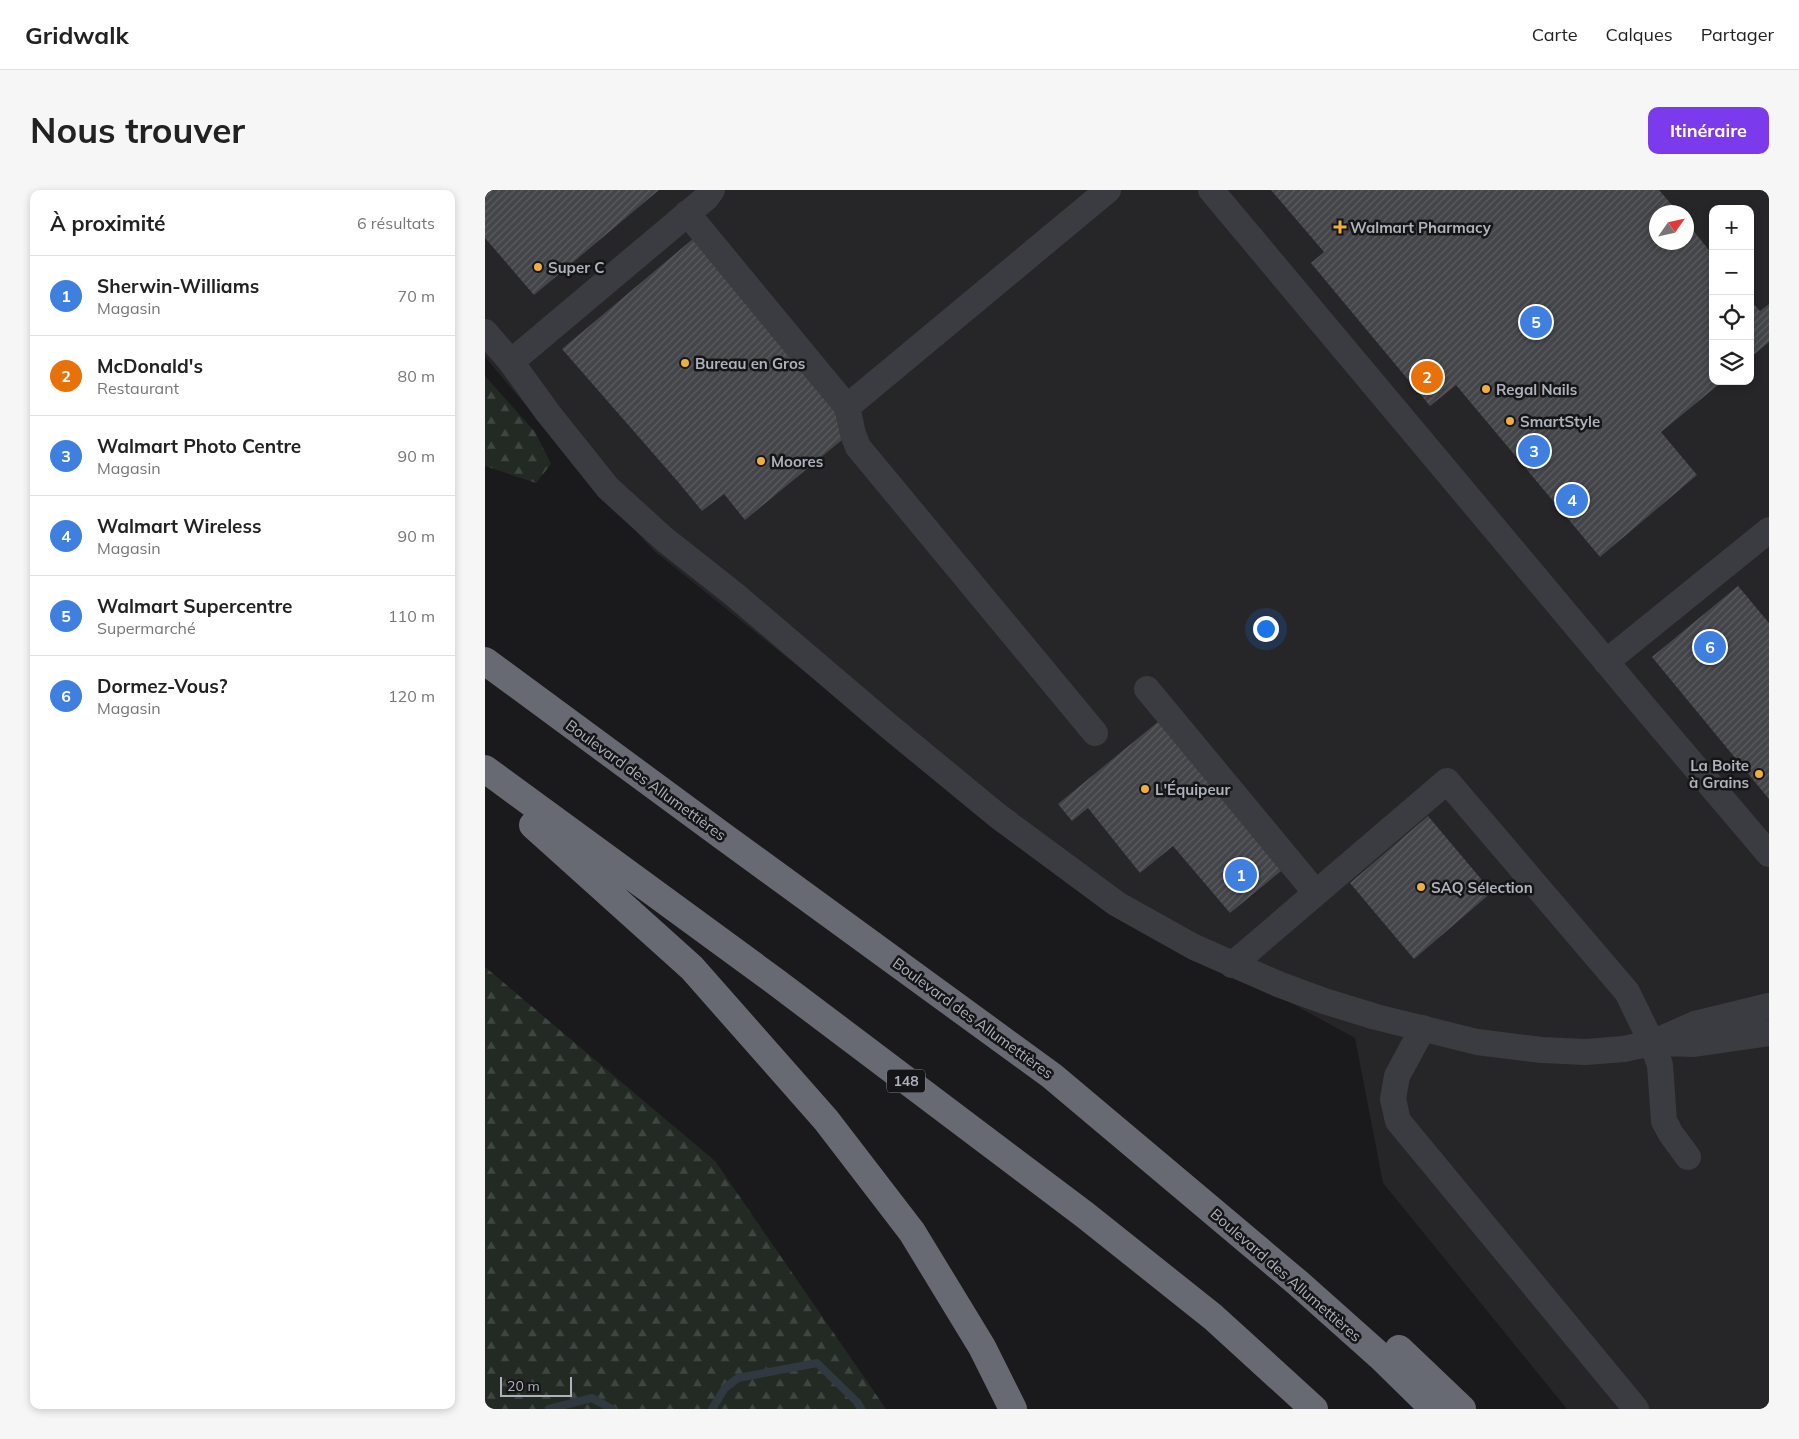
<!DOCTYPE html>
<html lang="fr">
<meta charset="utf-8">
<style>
body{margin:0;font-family:Mulish,sans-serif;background:#f6f6f6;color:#222}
.controls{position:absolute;right:15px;top:15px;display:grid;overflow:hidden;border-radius:10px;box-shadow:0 2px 8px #0003}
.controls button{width:45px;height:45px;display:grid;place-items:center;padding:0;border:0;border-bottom:1px solid #e0e0e0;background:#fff;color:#222;font:25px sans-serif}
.compass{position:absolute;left:1164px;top:15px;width:45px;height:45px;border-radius:50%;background:#fff;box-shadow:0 2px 8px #0003;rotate:56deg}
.scale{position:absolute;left:15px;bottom:12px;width:72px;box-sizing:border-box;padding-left:5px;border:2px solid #adb2bb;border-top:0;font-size:14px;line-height:18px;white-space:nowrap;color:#adb2bb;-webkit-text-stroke:4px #151517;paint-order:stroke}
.you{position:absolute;left:780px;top:438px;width:18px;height:18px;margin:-12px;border:4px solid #fff;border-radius:50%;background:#1a73e8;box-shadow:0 0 0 8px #1a73e833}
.badge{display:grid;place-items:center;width:32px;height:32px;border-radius:50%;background:#7c3aed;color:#fff;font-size:16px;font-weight:700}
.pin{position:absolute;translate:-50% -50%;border:2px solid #fff;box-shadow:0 1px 5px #0006}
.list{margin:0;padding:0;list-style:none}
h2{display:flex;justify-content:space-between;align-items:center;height:65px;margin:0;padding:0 20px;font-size:21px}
h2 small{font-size:16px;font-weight:400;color:#767676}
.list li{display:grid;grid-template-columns:32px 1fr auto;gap:15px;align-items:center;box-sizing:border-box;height:80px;padding:0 20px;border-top:1px solid #e0e0e0}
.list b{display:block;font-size:19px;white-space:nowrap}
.list p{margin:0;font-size:16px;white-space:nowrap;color:#767676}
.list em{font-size:16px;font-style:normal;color:#767676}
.icon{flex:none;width:28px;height:28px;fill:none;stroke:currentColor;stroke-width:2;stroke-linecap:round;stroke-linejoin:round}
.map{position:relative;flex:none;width:1284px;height:1219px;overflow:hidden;border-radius:10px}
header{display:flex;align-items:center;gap:30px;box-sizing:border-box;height:70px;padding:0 25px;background:#fff;border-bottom:1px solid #e0e0e0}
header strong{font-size:24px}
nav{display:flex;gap:28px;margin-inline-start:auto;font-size:18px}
.intro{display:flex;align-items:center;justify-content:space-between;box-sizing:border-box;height:120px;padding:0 30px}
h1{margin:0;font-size:35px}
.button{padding:12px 22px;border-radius:10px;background:#7c3aed;color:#fff;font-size:18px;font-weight:700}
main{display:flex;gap:30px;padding:0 30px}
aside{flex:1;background:#fff;border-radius:10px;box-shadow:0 2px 8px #0003}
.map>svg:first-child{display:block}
.built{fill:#262629;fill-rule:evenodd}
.forest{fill:url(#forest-firs)}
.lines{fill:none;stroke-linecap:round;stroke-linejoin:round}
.stream{stroke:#303940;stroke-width:8}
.building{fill:url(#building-hatch)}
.minor{stroke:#3b3c41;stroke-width:26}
.highway{stroke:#676a72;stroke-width:28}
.poi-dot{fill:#eeaf40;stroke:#151517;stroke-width:2}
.labels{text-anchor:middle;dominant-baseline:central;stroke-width:5;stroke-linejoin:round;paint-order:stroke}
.shield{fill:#151517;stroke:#7f838a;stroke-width:1}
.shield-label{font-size:14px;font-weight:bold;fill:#adb2bb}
.poi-label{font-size:15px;font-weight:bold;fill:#adb2bb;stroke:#151517;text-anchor:start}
.street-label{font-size:15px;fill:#adb2bb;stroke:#151517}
</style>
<header>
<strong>Gridwalk</strong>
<nav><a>Carte</a><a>Calques</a><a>Partager</a></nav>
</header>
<div class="intro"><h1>Nous trouver</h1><a class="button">Itinéraire</a></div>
<main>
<aside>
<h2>À proximité<small>6 résultats</small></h2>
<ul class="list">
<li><span class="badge" style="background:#3f7fe0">1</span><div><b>Sherwin-Williams</b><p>Magasin</p></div><em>70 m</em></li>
<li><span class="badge" style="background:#e8710a">2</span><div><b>McDonald's</b><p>Restaurant</p></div><em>80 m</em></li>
<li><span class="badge" style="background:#3f7fe0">3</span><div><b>Walmart Photo Centre</b><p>Magasin</p></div><em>90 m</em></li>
<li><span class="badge" style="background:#3f7fe0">4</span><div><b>Walmart Wireless</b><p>Magasin</p></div><em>90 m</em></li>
<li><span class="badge" style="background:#3f7fe0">5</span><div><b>Walmart Supercentre</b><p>Supermarché</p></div><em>110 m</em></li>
<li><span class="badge" style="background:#3f7fe0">6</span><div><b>Dormez-Vous?</b><p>Magasin</p></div><em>120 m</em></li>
</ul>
</aside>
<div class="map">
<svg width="1284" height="1219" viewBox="0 0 1284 1219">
<defs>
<pattern id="forest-firs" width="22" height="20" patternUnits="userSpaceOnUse" patternTransform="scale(1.25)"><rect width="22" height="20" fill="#222a23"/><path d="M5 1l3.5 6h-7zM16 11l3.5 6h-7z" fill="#3f4641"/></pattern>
<pattern id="building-hatch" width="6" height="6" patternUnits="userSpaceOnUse" patternTransform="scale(1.25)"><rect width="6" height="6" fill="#444549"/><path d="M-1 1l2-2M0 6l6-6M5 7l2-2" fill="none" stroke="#5c5d61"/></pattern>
</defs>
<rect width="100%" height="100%" fill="#1a1a1c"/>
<!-- built -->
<path class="built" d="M 0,0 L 1284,0 L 1284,1219 L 1082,1219 L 898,993 L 870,848 L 575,687 L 168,360 L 90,274 L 0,167 ZM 1228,19 L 1265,19 L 1265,191 L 1228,191 ZM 1172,22 L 1202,22 L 1202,52 L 1172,52 Z"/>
<!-- forest -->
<path class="forest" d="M 0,186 L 50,242 L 66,274 L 51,293 L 0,276 Z
M 0,777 L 230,971 L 401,1219 L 0,1219 Z"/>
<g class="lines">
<!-- stream -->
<path class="stream" d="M 64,1219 L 107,1208 L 127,1219
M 227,1219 L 240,1198 L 253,1188 L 332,1173 L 372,1212 L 376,1219"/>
</g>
<!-- building -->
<path class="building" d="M 0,0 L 174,0 L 49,105 L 0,48 Z
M 786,0 L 1174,0 L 1193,22 L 1172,22 L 1172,52 L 1202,52 L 1202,33 L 1228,65 L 1228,191 L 1238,191 L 1176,242 L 1212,285 L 1115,367 L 971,195 L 945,216 L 826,73 L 839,62 Z
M 209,48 L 361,230 L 358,249 L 260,330 L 239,304 L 217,321 L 194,293 L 77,159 Z
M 1265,110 L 1275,121 L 1284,114 L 1284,152 L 1265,168 Z
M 1253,396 L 1284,433 L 1284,609 L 1167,467 Z
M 674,531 L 796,681 L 745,723 L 688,656 L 655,683 L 603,618 L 587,631 L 573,614 Z
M 943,626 L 1007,702 L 929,769 L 865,693 Z"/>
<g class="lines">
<!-- minor -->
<path class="minor" d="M 726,0 L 1160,518 L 1284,664
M 202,23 L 362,217 L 368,244 L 373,257 L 610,543
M 0,142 L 26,172 L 63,223 L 123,298 L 179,349 L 250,405 L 406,538 L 513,626 L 632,714 L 709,757 L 793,794 L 839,811 L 891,827 L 992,852 L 1057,860 L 1101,862 L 1139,859 L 1167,853 L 1210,834 L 1284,816
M 26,172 L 221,8 L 227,0
M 362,217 L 623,0
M 1121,472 L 1284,340
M 662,499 L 831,703
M 747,775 L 962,591 L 1142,802 L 1167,853 L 1175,875 L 1179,931 L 1186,944 L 1203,967
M 938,838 L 912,886 L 908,909 L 913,931 L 1151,1219
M 1178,853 L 1209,854 L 1284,843"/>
<!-- highway -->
<path class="highway" d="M 0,471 L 239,647 L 567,886 L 813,1093 L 896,1167 L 949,1219
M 0,579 L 291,792 L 600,1025 L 728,1127 L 829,1219
M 48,635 L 207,778 L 341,930 L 427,1042 L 497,1157 L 528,1219
M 914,1159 L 977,1219"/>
</g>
<!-- markers -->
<g class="poi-dot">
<path d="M852.5 29.5h5v5h5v5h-5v5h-5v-5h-5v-5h5z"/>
<circle cx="53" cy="77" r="5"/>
<circle cx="200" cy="173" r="5"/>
<circle cx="1001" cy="199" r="5"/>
<circle cx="1025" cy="231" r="5"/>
<circle cx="276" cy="271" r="5"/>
<circle cx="1274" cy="584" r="5"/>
<circle cx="660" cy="599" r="5"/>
<circle cx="936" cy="697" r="5"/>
</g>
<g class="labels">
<!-- shield labels -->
<rect class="shield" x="402" y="879.5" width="38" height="23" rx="4"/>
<g class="shield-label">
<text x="421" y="891">148</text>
</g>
<!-- poi labels -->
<g class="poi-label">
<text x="865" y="37">Walmart Pharmacy</text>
<text x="63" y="77">Super C</text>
<text x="210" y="173">Bureau en Gros</text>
<text x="1011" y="199">Regal Nails</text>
<text x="1035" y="231">SmartStyle</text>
<text x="286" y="271">Moores</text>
<text x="1264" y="575" text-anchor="end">La Boite<tspan x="1264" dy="17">à Grains</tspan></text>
<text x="670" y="599">L'Équipeur</text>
<text x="946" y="697">SAQ Sélection</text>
</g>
<!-- street labels -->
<g class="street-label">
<text transform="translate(161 590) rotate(36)">Boulevard des Allumettières</text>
<text transform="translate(488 828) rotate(36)">Boulevard des Allumettières</text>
<text transform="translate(801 1085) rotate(41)">Boulevard des Allumettières</text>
</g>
</g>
</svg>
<div class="controls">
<button>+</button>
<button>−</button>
<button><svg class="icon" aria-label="locate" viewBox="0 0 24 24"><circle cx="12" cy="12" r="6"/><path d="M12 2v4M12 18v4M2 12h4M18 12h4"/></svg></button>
<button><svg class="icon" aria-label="layers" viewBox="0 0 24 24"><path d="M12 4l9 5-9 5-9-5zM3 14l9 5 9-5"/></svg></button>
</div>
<svg class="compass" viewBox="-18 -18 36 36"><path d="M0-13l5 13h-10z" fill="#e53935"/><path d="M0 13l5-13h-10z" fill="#767676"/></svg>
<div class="scale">20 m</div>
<div class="you"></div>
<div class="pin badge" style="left:756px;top:685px;background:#3f7fe0">1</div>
<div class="pin badge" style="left:942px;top:187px;background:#e8710a">2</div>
<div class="pin badge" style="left:1049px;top:261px;background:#3f7fe0">3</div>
<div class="pin badge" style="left:1087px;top:310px;background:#3f7fe0">4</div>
<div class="pin badge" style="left:1051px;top:132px;background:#3f7fe0">5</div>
<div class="pin badge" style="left:1225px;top:457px;background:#3f7fe0">6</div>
</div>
</main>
